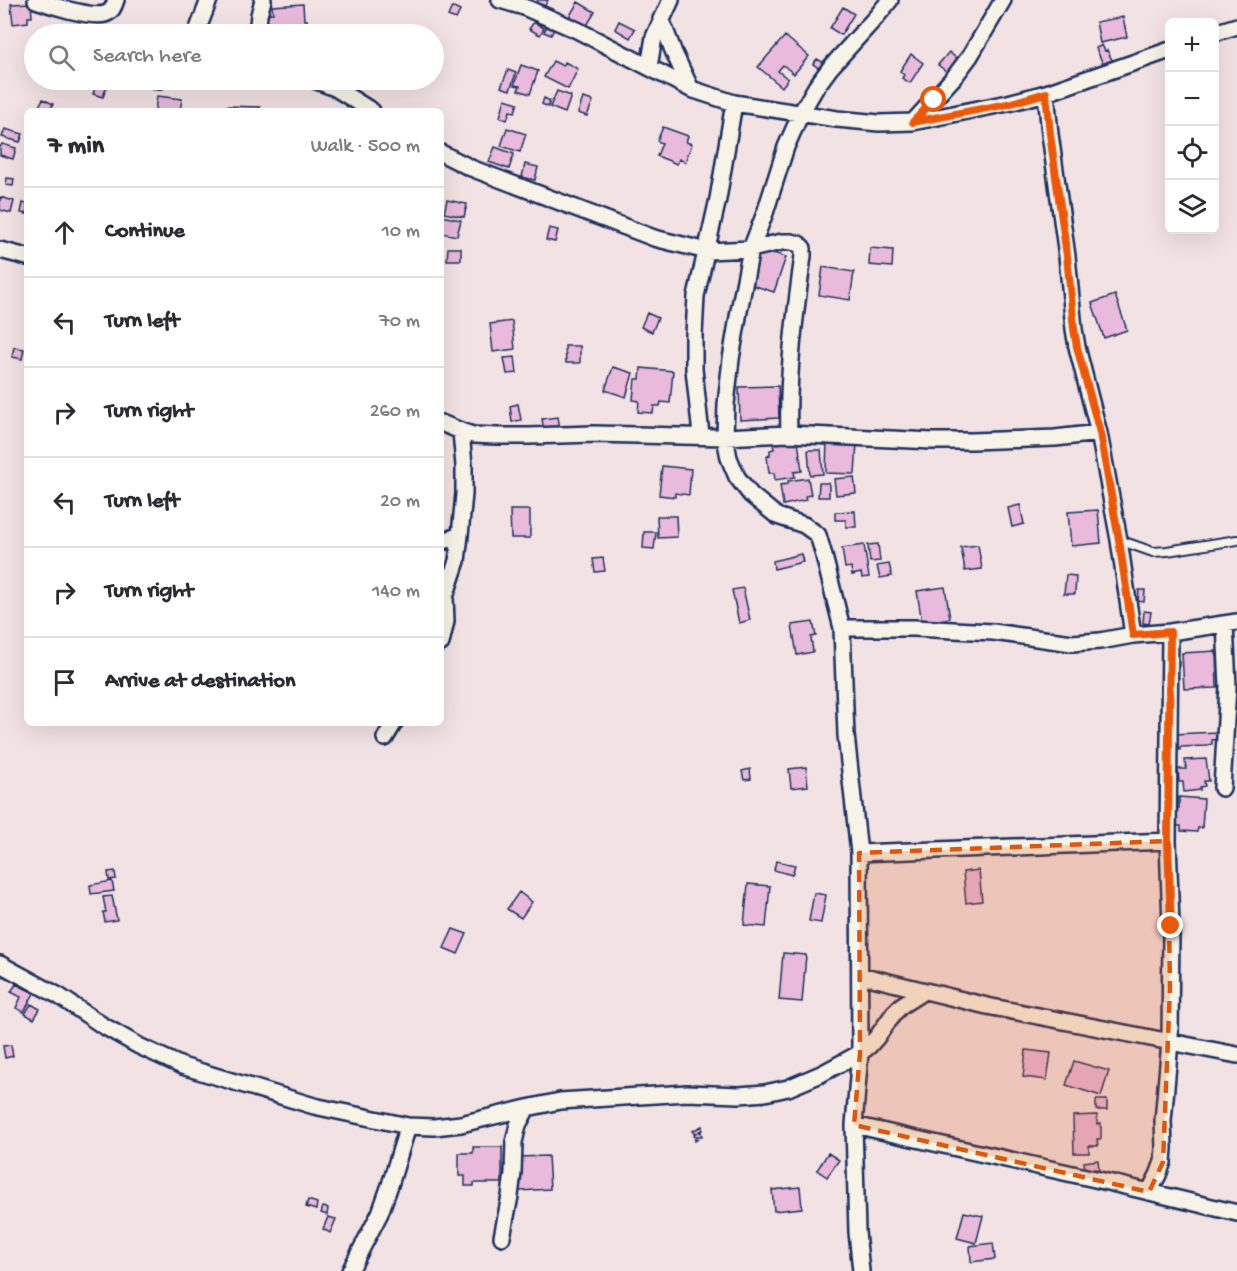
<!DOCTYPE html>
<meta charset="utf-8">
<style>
body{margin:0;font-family:"Gochi Hand",sans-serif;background:#f2f2f3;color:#2b2b33}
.controls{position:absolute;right:18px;top:18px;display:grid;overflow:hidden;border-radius:9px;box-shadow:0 6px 24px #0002}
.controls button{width:54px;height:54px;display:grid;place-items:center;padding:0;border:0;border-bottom:2px solid #e1e1e2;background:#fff;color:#2b2b33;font:30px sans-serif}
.stop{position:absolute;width:18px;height:18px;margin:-14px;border:4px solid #ea580c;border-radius:50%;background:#fff}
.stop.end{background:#ea580c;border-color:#fff;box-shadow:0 2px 6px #0008}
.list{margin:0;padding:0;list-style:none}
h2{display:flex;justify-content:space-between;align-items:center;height:78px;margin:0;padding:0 24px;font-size:26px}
h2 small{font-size:20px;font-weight:400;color:#7c7c81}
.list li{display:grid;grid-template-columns:39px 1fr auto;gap:18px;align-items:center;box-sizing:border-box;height:90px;padding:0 24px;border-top:2px solid #e1e1e2}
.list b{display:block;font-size:22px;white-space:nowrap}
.list em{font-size:20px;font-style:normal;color:#7c7c81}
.icon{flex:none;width:33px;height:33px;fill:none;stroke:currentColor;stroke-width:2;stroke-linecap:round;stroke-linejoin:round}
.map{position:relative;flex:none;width:1237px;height:1271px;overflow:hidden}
.search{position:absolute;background:#fff;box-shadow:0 6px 24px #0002;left:24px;top:24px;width:420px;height:66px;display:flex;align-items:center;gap:15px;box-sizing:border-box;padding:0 21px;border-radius:33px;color:#7c7c81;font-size:22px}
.panel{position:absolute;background:#fff;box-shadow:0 6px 24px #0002;left:24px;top:108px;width:420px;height:618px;border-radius:9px}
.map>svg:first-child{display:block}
.building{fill:#e9badb;stroke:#1b2f5e;stroke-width:1.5}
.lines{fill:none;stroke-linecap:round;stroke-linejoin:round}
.service-casing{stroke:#1b2f5e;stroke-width:12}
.minor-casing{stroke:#1b2f5e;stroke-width:20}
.service{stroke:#f7f3e8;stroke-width:8}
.minor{stroke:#f7f3e8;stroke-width:15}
.route{stroke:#ea580c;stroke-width:8}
.marked{fill:#de5710;fill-opacity:0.2;stroke:#de5710;stroke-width:4.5;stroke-dasharray:12 8;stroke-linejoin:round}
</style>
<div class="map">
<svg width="1237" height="1271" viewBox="0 0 1237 1271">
<rect width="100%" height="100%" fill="#f3e2e4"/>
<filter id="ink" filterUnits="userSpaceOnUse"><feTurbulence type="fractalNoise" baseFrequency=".0167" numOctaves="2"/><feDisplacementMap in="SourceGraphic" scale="12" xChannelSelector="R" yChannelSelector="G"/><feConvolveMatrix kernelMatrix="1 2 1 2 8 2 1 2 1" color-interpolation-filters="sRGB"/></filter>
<g filter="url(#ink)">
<!-- building -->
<path class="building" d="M 538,0 L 548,0 L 543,9 L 535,5 Z
M 578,2 L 595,12 L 586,27 L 569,17 Z
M 31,3 L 32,17 L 28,17 L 28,22 L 13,24 L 11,4 Z
M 303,4 L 304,20 L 307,20 L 308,30 L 271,32 L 270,27 L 267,27 L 267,13 L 273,13 L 272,6 Z
M 452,7 L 460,11 L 456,19 L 448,16 Z
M 843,7 L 854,14 L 841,35 L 830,28 Z
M 1123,17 L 1127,37 L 1100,43 L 1096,22 Z
M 549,21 L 556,25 L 551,35 L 544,32 Z
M 619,21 L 635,29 L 630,38 L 615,29 Z
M 534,22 L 544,28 L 540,35 L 529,29 Z
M 785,36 L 809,56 L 794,74 L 783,65 L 778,71 L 788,79 L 782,87 L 758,67 Z
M 1102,45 L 1105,51 L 1107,50 L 1112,60 L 1103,64 L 1096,48 Z
M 949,52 L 962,63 L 951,75 L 938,65 Z
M 911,54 L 923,63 L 910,83 L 902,78 L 904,75 L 900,71 Z
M 817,59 L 824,63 L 820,69 L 813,64 Z
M 553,61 L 563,66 L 565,62 L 578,69 L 568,89 L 544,77 Z
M 521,65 L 538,71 L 530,94 L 518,90 L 520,86 L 514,85 Z
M 508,70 L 516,73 L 510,90 L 501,87 Z
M 98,80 L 109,80 L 103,97 L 93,94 Z
M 557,91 L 571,96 L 565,113 L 550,107 Z
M 157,96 L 182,99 L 180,111 L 155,111 Z
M 544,98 L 550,101 L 548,107 L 542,104 Z
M 583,98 L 593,101 L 587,116 L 578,113 Z
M 43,99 L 53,104 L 50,111 L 39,106 Z
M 505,99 L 518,103 L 515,112 L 510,111 L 507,120 L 500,117 Z
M 226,106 L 260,107 L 259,111 L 226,111 Z
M 663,127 L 688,136 L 686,142 L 692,144 L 685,162 L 679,159 L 677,164 L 657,156 L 662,143 L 657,141 Z
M 507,128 L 526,134 L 520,152 L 501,146 Z
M 5,129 L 23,134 L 20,142 L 2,137 Z
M 2,144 L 16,148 L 13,159 L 0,155 L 0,146 L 1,146 Z
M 495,147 L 514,154 L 509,169 L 489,162 Z
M 525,164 L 538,167 L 535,180 L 522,177 Z
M 7,178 L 14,179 L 13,186 L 6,185 Z
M 0,197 L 14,201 L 11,213 L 0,210 Z
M 447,200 L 467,204 L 464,217 L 444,213 Z
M 23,203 L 27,204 L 27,214 L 21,213 Z
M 441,216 L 461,220 L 457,236 L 441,233 Z
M 549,228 L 558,230 L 555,242 L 546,240 Z
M 448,248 L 461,248 L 461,260 L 447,260 Z
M 870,248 L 893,250 L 892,267 L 869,265 Z
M 761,249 L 786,257 L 774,292 L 749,284 Z
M 823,267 L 854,272 L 850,300 L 819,295 Z
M 1115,295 L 1127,330 L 1104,338 L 1092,303 Z
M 647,313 L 658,318 L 652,332 L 641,327 Z
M 512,321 L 515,349 L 493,352 L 490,324 Z
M 565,346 L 580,346 L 580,363 L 566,363 Z
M 14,347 L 24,349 L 22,359 L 12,357 Z
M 515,357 L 517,373 L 507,374 L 504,358 Z
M 613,367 L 633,373 L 626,397 L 605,390 Z
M 641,368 L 673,371 L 670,403 L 661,402 L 660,406 L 654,406 L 653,413 L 638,412 L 639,401 L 633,400 L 635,379 L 640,379 Z
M 778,386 L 779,418 L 740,420 L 739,387 Z
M 518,404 L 521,420 L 512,422 L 510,406 Z
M 558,417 L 560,429 L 544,431 L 542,419 Z
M 827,440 L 857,442 L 855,474 L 826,473 Z
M 798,441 L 802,471 L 794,472 L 795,477 L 775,480 L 774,473 L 769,473 L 767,456 L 770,455 L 770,450 L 774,449 L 773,444 Z
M 808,450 L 821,450 L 823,474 L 810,475 Z
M 662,466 L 691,469 L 689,495 L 675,493 L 675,497 L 659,495 Z
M 854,477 L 856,493 L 836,495 L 834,479 Z
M 808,478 L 811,495 L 805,496 L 806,500 L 783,505 L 780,485 L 788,484 L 788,481 Z
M 819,483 L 829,483 L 829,497 L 818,497 Z
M 1020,505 L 1024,524 L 1012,527 L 1008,508 Z
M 510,510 L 530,510 L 530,538 L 511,538 Z
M 1098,510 L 1101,543 L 1071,546 L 1068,512 Z
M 855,511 L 856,527 L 846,527 L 846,520 L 835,520 L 835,512 Z
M 657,516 L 676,516 L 677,537 L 658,538 Z
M 644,532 L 656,532 L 654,549 L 643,548 Z
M 878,544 L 880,561 L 870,562 L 868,545 Z
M 864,545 L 869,577 L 862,578 L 861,573 L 852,575 L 851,567 L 845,568 L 842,548 Z
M 978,545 L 982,569 L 965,571 L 961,547 Z
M 801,554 L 803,562 L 774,569 L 773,561 Z
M 603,558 L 605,571 L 595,572 L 593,559 Z
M 889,564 L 892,576 L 880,578 L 877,566 Z
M 1066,575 L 1076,576 L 1075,594 L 1064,594 Z
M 945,587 L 950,618 L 922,623 L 917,591 Z
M 743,588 L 750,620 L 739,623 L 732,590 Z
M 1139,590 L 1145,590 L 1144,602 L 1138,601 Z
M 1144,611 L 1151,612 L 1149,624 L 1143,623 Z
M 813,622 L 816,636 L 811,637 L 813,652 L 797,655 L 792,625 Z
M 1216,651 L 1217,688 L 1184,689 L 1182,653 Z
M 1218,732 L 1218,739 L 1212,740 L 1212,744 L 1207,745 L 1207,746 L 1180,747 L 1180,750 L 1174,750 L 1173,734 Z
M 1206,759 L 1209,781 L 1204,781 L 1205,786 L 1200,787 L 1200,790 L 1184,792 L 1183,782 L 1179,782 L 1178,769 L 1186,769 L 1185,760 Z
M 806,767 L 808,786 L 791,788 L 789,769 Z
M 750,769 L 751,779 L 744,780 L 742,771 Z
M 1179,797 L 1204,799 L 1202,828 L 1198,828 L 1197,832 L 1181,831 L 1181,826 L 1175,826 L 1176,822 L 1172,821 L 1173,808 L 1179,808 Z
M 776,861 L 795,865 L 792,875 L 774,870 Z
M 979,870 L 982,901 L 966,903 L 963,872 Z
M 115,871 L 116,879 L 109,880 L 108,872 Z
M 112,881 L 114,891 L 91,894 L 90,885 Z
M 748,884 L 770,886 L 766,927 L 744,925 Z
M 519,892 L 532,902 L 521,918 L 507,909 Z
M 814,893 L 826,895 L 821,923 L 809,921 Z
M 112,896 L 117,920 L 105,922 L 103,912 L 106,912 L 103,897 Z
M 453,929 L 467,934 L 458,954 L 444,948 Z
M 783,953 L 806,955 L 802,1002 L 779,1000 Z
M 16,984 L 34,993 L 24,1012 L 16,1008 L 21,997 L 11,992 Z
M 31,1004 L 40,1009 L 34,1019 L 25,1014 Z
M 11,1045 L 13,1056 L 5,1058 L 3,1046 Z
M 1026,1050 L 1051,1053 L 1047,1080 L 1023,1077 Z
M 1074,1061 L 1109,1071 L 1101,1096 L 1066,1085 Z
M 1096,1100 L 1107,1100 L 1107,1110 L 1096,1110 Z
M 1097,1115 L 1097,1124 L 1101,1123 L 1101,1139 L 1097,1139 L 1098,1146 L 1089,1146 L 1089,1153 L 1074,1153 L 1073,1116 Z
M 702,1126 L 702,1130 L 699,1131 L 699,1132 L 701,1132 L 702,1136 L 696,1136 L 698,1139 L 695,1141 L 694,1134 L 696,1133 L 693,1132 L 692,1131 Z
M 473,1147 L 502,1147 L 502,1183 L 474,1183 L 474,1186 L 465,1186 L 465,1176 L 459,1176 L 459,1153 L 473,1153 Z
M 828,1153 L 839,1160 L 827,1177 L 817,1170 Z
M 548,1156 L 550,1189 L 520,1191 L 518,1157 Z
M 1098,1160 L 1099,1169 L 1085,1170 L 1084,1162 Z
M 800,1187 L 802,1208 L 774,1211 L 772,1190 Z
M 308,1200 L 317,1203 L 316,1210 L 306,1207 Z
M 323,1207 L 328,1208 L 327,1215 L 321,1213 Z
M 964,1212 L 983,1216 L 976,1243 L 957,1238 Z
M 328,1217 L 336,1219 L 330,1233 L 323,1229 Z
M 993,1243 L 995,1259 L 971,1262 L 970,1246 Z"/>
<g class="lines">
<defs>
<path id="service" d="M 1119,540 L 1153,552 L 1167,551 L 1237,540"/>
<path id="minor" d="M 36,0 C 50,5 90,18 105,14 C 112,12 114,6 116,0
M 500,0 L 524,7 L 577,30 L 691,89 L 734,103 L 837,119 L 879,123 L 913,122 L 1008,103 L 1046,93 L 1170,50
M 661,19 L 674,53 L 691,89
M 1214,33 L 1237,26
M 196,34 L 209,0
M 257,34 L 259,15 L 263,0
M 649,67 L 654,37 L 671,0
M 314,80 L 335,88 L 372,111
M 158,81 L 158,80
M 1046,93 L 1050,134 L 1067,256 L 1074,329 L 1077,347 L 1099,433 L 1119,540 L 1133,635
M 913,122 L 955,76 L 970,56 L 1003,0
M 441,153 L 471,168 L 654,238 L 707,251 L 751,249 L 782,242 L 792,242 L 799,244 L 803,248 L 803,256 C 795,315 787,374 789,434
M 0,250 L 27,257
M 441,423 L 461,431 L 473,435 L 497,436 L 529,436 L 593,434 L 725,437 L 789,434 L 932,441 L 972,441 L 1055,438 L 1099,433
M 701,435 L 694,369 L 694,335 L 696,296 L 718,199 L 734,103
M 441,542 L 460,535
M 842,628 L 914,628 L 993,632 L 1072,643 L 1100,641 L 1133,635 L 1170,632 L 1237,622
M 441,643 L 446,621 L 445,597 L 457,561 L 460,535 L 464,494 L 464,466 L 461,431
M 385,738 L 394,723
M 1222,788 L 1228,686 L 1225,624
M 859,853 L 1168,841
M 0,964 L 59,996 L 102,1025 L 139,1046 L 182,1066 L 314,1106 L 408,1126 L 434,1127 L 461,1124 L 527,1108 L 560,1101 L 687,1093 L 739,1095 L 765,1093 L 788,1088 L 821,1074 L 860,1053 L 869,1046 L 877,1037 L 894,1013 L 902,1005 L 924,991
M 860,975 L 987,1006 L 1237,1055
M 854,1125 L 1095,1179 L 1237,1213
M 1149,1192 L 1158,1175 L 1163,1162 L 1164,1148 L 1163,1121 L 1170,1042 L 1171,926 L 1168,841 L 1170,632
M 502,1237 L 510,1196 L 513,1173 L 514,1142 L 518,1125 L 527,1108
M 350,1271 L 380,1213 L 390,1185 L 408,1126
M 861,1271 L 857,1232 L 854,1125 L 860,1053 L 859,853 L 846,735 L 842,628 L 823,552 L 818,535 L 804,525 L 777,516 L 751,495 L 737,477 L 729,458 L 725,437 L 726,404 L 731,359 L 739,311 L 751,249 L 765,213 L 786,147 L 801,113 L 816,87 L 830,68 L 877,16 L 890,0"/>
</defs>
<!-- service casing -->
<use href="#service" class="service-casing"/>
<!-- minor casing -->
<use href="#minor" class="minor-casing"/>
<!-- service -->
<use href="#service" class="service"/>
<!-- minor -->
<use href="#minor" class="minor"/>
</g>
</g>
<g class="lines" filter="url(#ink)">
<!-- route -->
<path class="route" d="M 934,100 L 913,122 L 1008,104 L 1046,93 L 1050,134 L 1067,256 L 1074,329 L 1077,347 L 1100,433 L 1119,540 L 1133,635 L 1170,632 L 1168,841 L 1171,926"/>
</g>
<!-- marked area -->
<path class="marked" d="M 1168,841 L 1170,988 L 1163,1162 L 1149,1192 L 854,1125 L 860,1053 L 859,853 Z"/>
</svg>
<div class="controls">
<button>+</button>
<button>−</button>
<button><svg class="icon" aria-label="locate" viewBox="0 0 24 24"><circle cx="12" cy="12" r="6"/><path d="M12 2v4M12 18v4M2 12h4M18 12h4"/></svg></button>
<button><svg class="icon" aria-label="layers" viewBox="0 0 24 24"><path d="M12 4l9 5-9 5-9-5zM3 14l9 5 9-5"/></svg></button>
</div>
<div class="stop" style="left:934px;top:100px"></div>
<div class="stop end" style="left:1171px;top:926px"></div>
<div class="search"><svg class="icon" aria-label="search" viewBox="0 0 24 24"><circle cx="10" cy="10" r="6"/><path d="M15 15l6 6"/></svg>Search here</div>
<section class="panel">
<h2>7 min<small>Walk · 500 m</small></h2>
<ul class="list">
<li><svg class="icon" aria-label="ahead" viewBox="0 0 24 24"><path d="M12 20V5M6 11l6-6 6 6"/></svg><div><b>Continue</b></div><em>10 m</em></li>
<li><svg class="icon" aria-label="left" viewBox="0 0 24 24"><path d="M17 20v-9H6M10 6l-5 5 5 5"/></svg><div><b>Turn left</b></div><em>70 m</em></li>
<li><svg class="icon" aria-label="right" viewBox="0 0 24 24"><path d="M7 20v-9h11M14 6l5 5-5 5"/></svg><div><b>Turn right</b></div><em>260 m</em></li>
<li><svg class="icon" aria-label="left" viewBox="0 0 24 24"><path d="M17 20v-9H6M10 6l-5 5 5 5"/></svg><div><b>Turn left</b></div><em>20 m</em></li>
<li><svg class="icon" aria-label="right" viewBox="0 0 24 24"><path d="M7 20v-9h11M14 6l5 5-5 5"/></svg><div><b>Turn right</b></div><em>140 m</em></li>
<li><svg class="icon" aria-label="arrive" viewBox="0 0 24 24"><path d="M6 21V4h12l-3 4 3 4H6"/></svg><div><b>Arrive at destination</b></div></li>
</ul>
</section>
</div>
